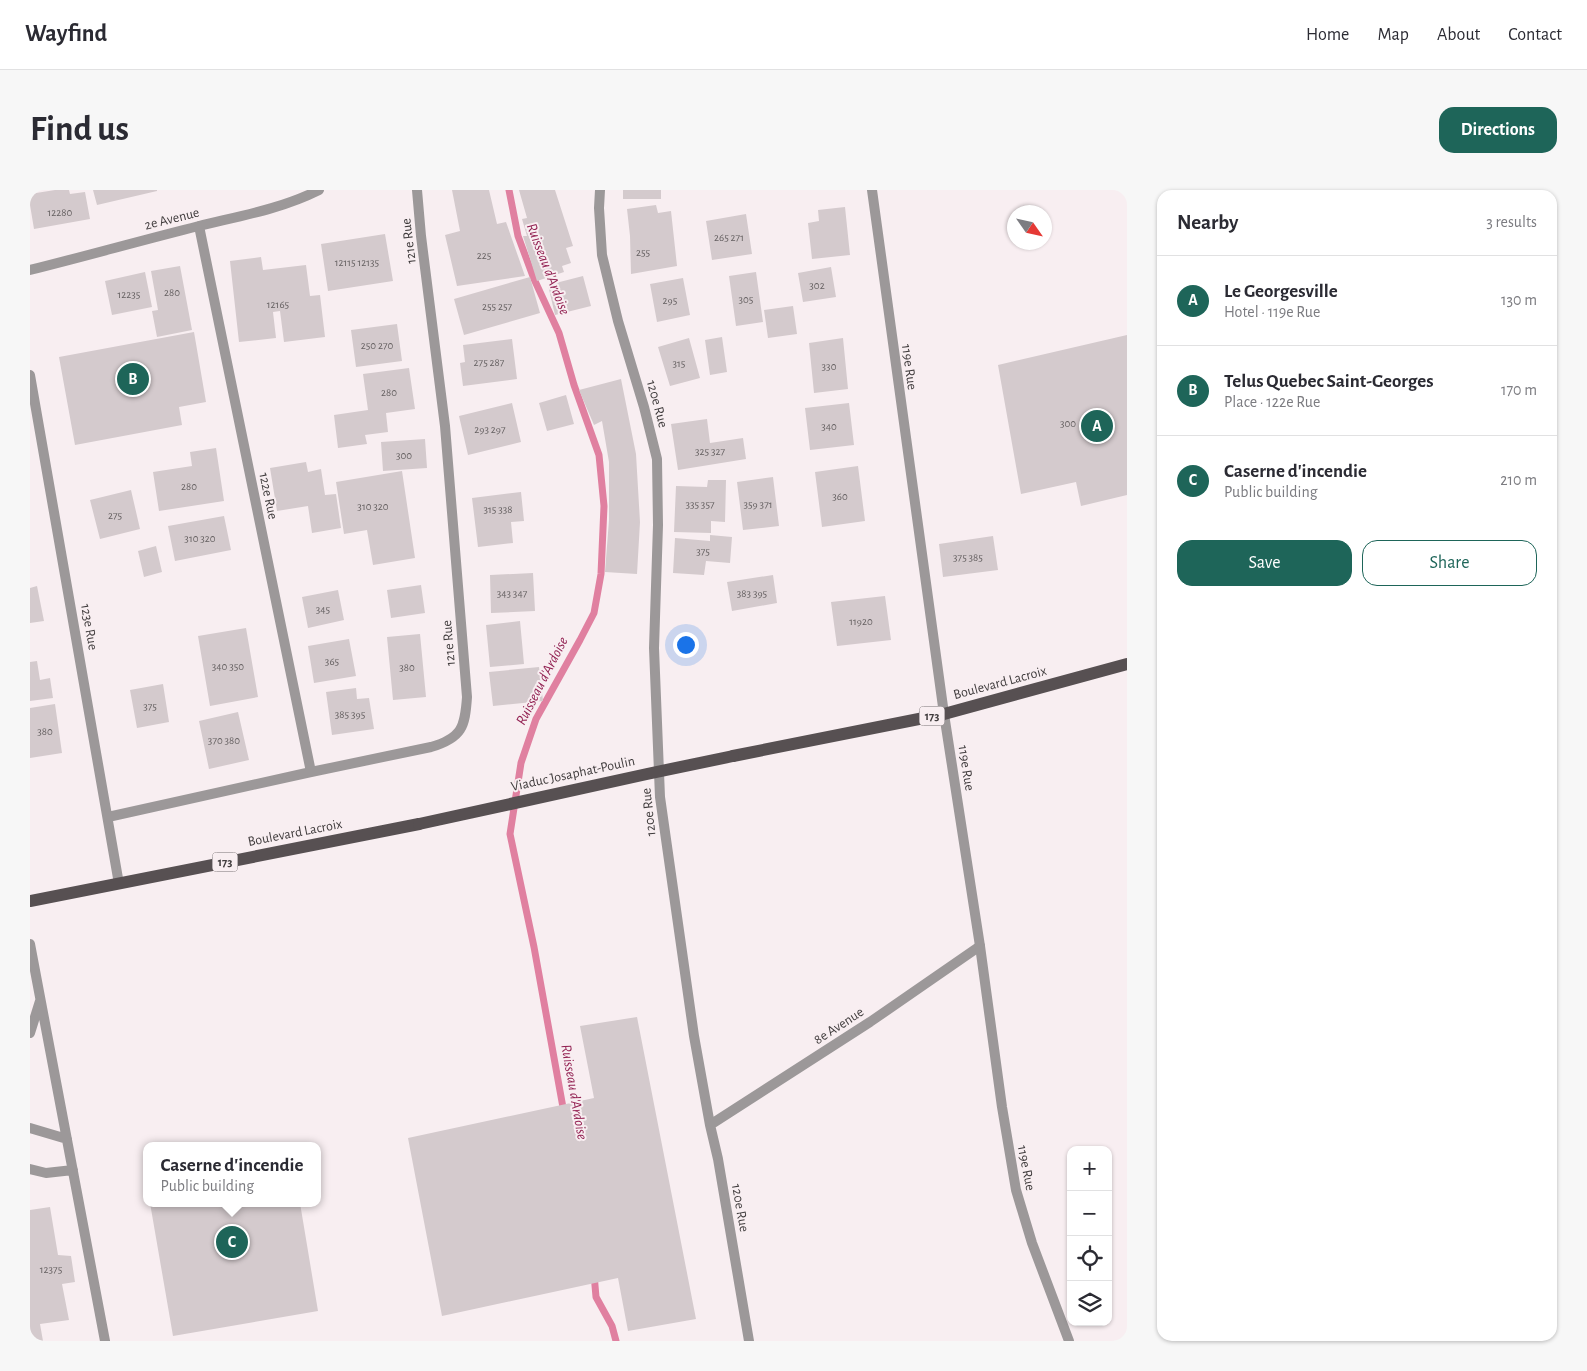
<!DOCTYPE html>
<meta charset="utf-8">
<style>
body{margin:0;font-family:"Alegreya Sans",sans-serif;background:#f7f7f7;color:#2b2b33}
.controls{position:absolute;right:15px;bottom:15px;display:grid;overflow:hidden;border-radius:10px;box-shadow:0 1px 4px #0004}
.controls button{width:45px;height:45px;display:grid;place-items:center;padding:0;border:0;border-bottom:1px solid #e1e1e2;background:#fff;color:#2b2b33;font:25px sans-serif}
.compass{position:absolute;left:977px;top:15px;width:45px;height:45px;border-radius:50%;background:#fff;box-shadow:0 1px 4px #0004;rotate:124deg}
.you{position:absolute;left:655px;top:454px;width:18px;height:18px;margin:-12px;border:4px solid #fff;border-radius:50%;background:#1a73e8;box-shadow:0 0 0 8px #1a73e833}
.badge{display:grid;place-items:center;width:32px;height:32px;border-radius:50%;background:#1e6559;color:#fff;font-size:16px;font-weight:700}
.pin{position:absolute;translate:-50% -50%;border:2px solid #fff;box-shadow:0 1px 5px #0006}
.popup{position:absolute;left:113px;top:952px;width:178px;height:65px;box-sizing:border-box;display:grid;place-content:center;border-radius:10px;background:#fff;filter:drop-shadow(0 1px 4px #0005);font-size:16px;white-space:nowrap;color:#7c7c81}
.popup b{font-size:19px;color:#2b2b33}
.popup::after{content:'';position:absolute;left:50%;top:100%;margin-left:-10px;border:10px solid transparent;border-top-color:#fff}
.list{margin:0;padding:0;list-style:none}
h2{display:flex;justify-content:space-between;align-items:center;height:65px;margin:0;padding:0 20px;font-size:21px}
h2 small{font-size:16px;font-weight:400;color:#7c7c81}
.list li{display:grid;grid-template-columns:32px 1fr auto;gap:15px;align-items:center;box-sizing:border-box;height:90px;padding:0 20px;border-top:1px solid #e1e1e2}
.list b{display:block;font-size:19px;white-space:nowrap}
.list p{margin:0;font-size:16px;white-space:nowrap;color:#7c7c81}
.list em{font-size:16px;font-style:normal;color:#7c7c81}
.actions{display:flex;gap:10px;padding:15px 20px}
.actions a{flex:1;padding:11px 0;border:1px solid #1e6559;border-radius:15px;text-align:center;font-size:18px;color:#1e6559}
.actions .main{background:#1e6559;color:#fff}
.icon{flex:none;width:28px;height:28px;fill:none;stroke:currentColor;stroke-width:2;stroke-linecap:round;stroke-linejoin:round}
.map{position:relative;flex:none;width:1097px;height:1151px;overflow:hidden;border-radius:15px}
header{display:flex;align-items:center;gap:30px;box-sizing:border-box;height:70px;padding:0 25px;background:#fff;border-bottom:1px solid #e1e1e2}
header strong{font-size:24px}
nav{display:flex;gap:28px;margin-inline-start:auto;font-size:18px}
.intro{display:flex;align-items:center;justify-content:space-between;box-sizing:border-box;height:120px;padding:0 30px}
h1{margin:0;font-size:35px}
.button{padding:12px 22px;border-radius:15px;background:#1e6559;color:#fff;font-size:18px;font-weight:700}
main{display:flex;gap:30px;padding:0 30px}
aside{flex:1;background:#fff;border-radius:15px;box-shadow:0 1px 4px #0004}
.map>svg:first-child{display:block}
.lines{fill:none;stroke-linecap:round;stroke-linejoin:round}
.stream{stroke:#e080a0;stroke-width:7}
.building{fill:#d4cacd}
.service{stroke:#9c9899;stroke-width:10}
.minor{stroke:#9c9899;stroke-width:10}
.tertiary{stroke:#9c9899;stroke-width:10}
.primary{stroke:#575052;stroke-width:12}
.primary-bridge{stroke:#575052;stroke-width:12}
.labels{text-anchor:middle;dominant-baseline:central;stroke-width:4;stroke-linejoin:round;paint-order:stroke}
.number-label{font-size:11px;fill:#656061}
.shield{fill:#f8eef1;stroke:#777173;stroke-width:1}
.shield-label{font-size:12px;font-weight:bold;fill:#403c3d}
.street-label{font-size:14px;fill:#403c3d;stroke:#f8eef1}
.water-label{font-size:15px;font-style:italic;fill:#922152;stroke:#f8eef1}
</style>
<header>
<strong>Wayfind</strong>
<nav><a>Home</a><a>Map</a><a>About</a><a>Contact</a></nav>
</header>
<div class="intro"><h1>Find us</h1><a class="button">Directions</a></div>
<main>
<div class="map">
<svg width="1097" height="1151" viewBox="0 0 1097 1151">
<rect width="100%" height="100%" fill="#f8eef1"/>
<g class="lines">
<!-- stream -->
<path class="stream" d="M 479,0 L 488,46 L 504,89 L 529,143 L 544,195 L 569,265 L 574,316 L 571,384 L 564,423 L 550,450 L 506,529 L 491,573 L 480,644 L 504,757 L 534,923
M 564,1084 L 566,1107 L 582,1136 L 586,1151"/>
</g>
<!-- building -->
<path class="building" d="M 25,0 L 39,0 L 40,4 L 55,2 L 60,29 L 4,39 L 0,15 L 0,4 Z
M 63,0 L 127,0 L 127,1 L 67,15 Z
M 422,0 L 459,0 L 467,34 L 476,32 L 495,86 L 427,96 L 415,45 L 430,41 Z
M 489,0 L 525,0 L 543,56 L 536,58 L 541,73 L 532,76 L 534,82 L 507,91 L 493,46 L 497,46 L 492,29 L 497,28 Z
M 593,0 L 631,0 L 631,9 L 593,9 Z
M 626,15 L 628,23 L 641,21 L 647,76 L 601,84 L 600,46 L 597,19 Z
M 815,17 L 820,65 L 782,69 L 778,33 L 789,31 L 788,20 Z
M 716,24 L 722,64 L 682,70 L 676,31 Z
M 355,44 L 363,91 L 298,101 L 291,54 Z
M 231,67 L 233,80 L 276,75 L 280,106 L 290,105 L 295,147 L 254,152 L 250,121 L 243,122 L 246,148 L 209,152 L 200,71 Z
M 150,76 L 162,140 L 127,147 L 122,121 L 128,120 L 121,81 Z
M 801,77 L 806,107 L 773,112 L 768,83 Z
M 115,82 L 122,117 L 82,125 L 75,91 Z
M 726,82 L 733,132 L 706,136 L 699,86 Z
M 553,86 L 561,116 L 525,125 L 518,95 Z
M 500,87 L 510,123 L 434,145 L 424,109 Z
M 653,88 L 660,125 L 627,132 L 620,94 Z
M 763,116 L 767,144 L 738,148 L 734,120 Z
M 367,134 L 372,171 L 326,177 L 321,140 Z
M 164,142 L 176,212 L 149,217 L 152,235 L 45,255 L 29,167 Z
M 1097,145 L 1097,305 L 1051,316 L 1046,292 L 991,304 L 968,175 Z
M 692,147 L 697,182 L 680,185 L 675,150 Z
M 659,148 L 670,188 L 640,196 L 628,157 Z
M 813,148 L 818,199 L 784,203 L 779,153 Z
M 482,149 L 487,189 L 433,196 L 430,173 L 435,172 L 433,155 Z
M 379,178 L 385,219 L 356,223 L 358,242 L 335,245 L 337,254 L 308,258 L 304,225 L 338,220 L 333,184 Z
M 591,189 L 606,264 L 610,332 L 607,384 L 575,382 L 579,330 L 579,272 L 572,231 L 564,235 L 549,200 Z
M 536,205 L 544,234 L 517,241 L 509,213 Z
M 482,213 L 491,252 L 438,265 L 429,226 Z
M 819,213 L 824,255 L 780,260 L 775,218 Z
M 677,229 L 680,253 L 713,248 L 716,269 L 648,280 L 641,234 Z
M 395,249 L 397,278 L 353,281 L 351,252 Z
M 186,258 L 194,311 L 129,321 L 123,282 L 162,276 L 160,262 Z
M 276,272 L 278,282 L 291,279 L 295,305 L 306,304 L 311,338 L 282,343 L 278,316 L 247,321 L 240,278 Z
M 828,276 L 835,331 L 792,337 L 785,282 Z
M 372,281 L 385,368 L 343,375 L 337,340 L 314,344 L 306,292 Z
M 743,287 L 749,336 L 713,340 L 707,292 Z
M 678,290 L 696,290 L 695,332 L 681,331 L 681,343 L 644,342 L 646,296 L 677,297 Z
M 101,300 L 110,339 L 70,349 L 60,310 Z
M 491,302 L 494,331 L 481,332 L 483,353 L 448,357 L 442,308 Z
M 194,326 L 201,360 L 145,371 L 138,336 Z
M 680,345 L 702,347 L 700,373 L 676,371 L 674,385 L 643,383 L 645,348 L 680,351 Z
M 963,346 L 968,380 L 913,387 L 909,354 Z
M 126,356 L 132,382 L 114,387 L 108,361 Z
M 503,383 L 505,421 L 461,423 L 460,385 Z
M 743,385 L 747,413 L 702,421 L 697,392 Z
M 391,395 L 395,423 L 361,428 L 357,400 Z
M 7,396 L 14,431 L 0,433 L 0,398 Z
M 308,400 L 314,430 L 278,438 L 272,407 Z
M 855,406 L 861,450 L 807,456 L 801,412 Z
M 490,431 L 494,474 L 460,477 L 456,435 Z
M 216,438 L 228,507 L 180,516 L 168,446 Z
M 390,444 L 396,507 L 363,510 L 357,447 Z
M 319,449 L 326,486 L 284,493 L 278,456 Z
M 7,471 L 10,490 L 20,488 L 23,508 L 0,511 L 0,472 Z
M 509,477 L 513,511 L 463,516 L 459,482 Z
M 133,494 L 139,532 L 107,538 L 100,500 Z
M 326,498 L 327,509 L 339,508 L 344,539 L 302,545 L 296,502 Z
M 25,514 L 32,563 L 0,568 L 0,518 Z
M 208,522 L 219,570 L 179,579 L 169,531 Z
M 607,827 L 666,1129 L 598,1141 L 588,1088 L 412,1126 L 378,948 L 564,908 L 550,836 Z
M 120,1013 L 270,1013 L 288,1121 L 143,1146 Z
M 20,1017 L 28,1065 L 41,1066 L 45,1092 L 32,1094 L 39,1130 L 10,1134 L 13,1151 L 0,1151 L 0,1020 Z"/>
<g class="lines">
<!-- service -->
<path class="service" d="M 0,754 L 75,1151
M 0,843 L 10,811
M 0,938 L 37,949
M 0,979 L 16,983 L 43,980"/>
<!-- minor -->
<path class="minor" d="M 570,0 L 569,18 L 572,65 L 588,131 L 614,217 L 627,269 L 628,335 L 624,458 L 630,607 L 664,846 L 680,935 L 688,969 L 719,1151
M 842,0 L 914,524
M 169,36 L 281,582
M 0,80 C 56,66 113,50 169,36 C 210,26 251,19 289,0
M 0,185 L 89,694
M 78,627 L 281,582 L 401,557 C 432,548 435,537 437,507 L 415,236 L 391,46 L 387,0
M 680,935 L 840,832 L 950,756"/>
<!-- tertiary -->
<path class="tertiary" d="M 914,524 L 950,756 L 972,917 L 986,1000 L 1002,1053 L 1039,1151"/>
<!-- primary -->
<path class="primary" d="M 703,566 L 914,524 L 1097,474
M 0,711 L 389,634"/>
<!-- primary-bridge -->
<path class="primary-bridge" d="M 389,634 L 617,584 L 703,566"/>
</g>
<g class="labels">
<!-- number labels -->
<g class="number-label">
<text x="30" y="22">12280</text>
<text x="699" y="47">265 271</text>
<text x="613" y="62">255</text>
<text x="454" y="65">225</text>
<text x="327" y="72">12115 12135</text>
<text x="787" y="95">302</text>
<text x="142" y="102">280</text>
<text x="99" y="104">12235</text>
<text x="716" y="109">305</text>
<text x="640" y="110">295</text>
<text x="248" y="114">12165</text>
<text x="467" y="116">255 257</text>
<text x="347" y="155">250 270</text>
<text x="459" y="172">275 287</text>
<text x="649" y="173">315</text>
<text x="799" y="176">330</text>
<text x="359" y="202">280</text>
<text x="1038" y="233">300</text>
<text x="799" y="236">340</text>
<text x="460" y="239">293 297</text>
<text x="680" y="261">325 327</text>
<text x="374" y="265">300</text>
<text x="159" y="296">280</text>
<text x="810" y="306">360</text>
<text x="670" y="314">335 357</text>
<text x="728" y="314">359 371</text>
<text x="343" y="316">310 320</text>
<text x="468" y="319">315 338</text>
<text x="85" y="325">275</text>
<text x="170" y="348">310 320</text>
<text x="673" y="361">375</text>
<text x="938" y="367">375 385</text>
<text x="482" y="403">343 347</text>
<text x="722" y="403">383 395</text>
<text x="293" y="419">345</text>
<text x="831" y="431">11920</text>
<text x="302" y="471">365</text>
<text x="198" y="476">340 350</text>
<text x="377" y="477">380</text>
<text x="120" y="516">375</text>
<text x="320" y="524">385 395</text>
<text x="15" y="541">380</text>
<text x="194" y="550">370 380</text>
<text x="21" y="1079">12375</text>
</g>
<!-- shield labels -->
<g class="shield">
<rect x="889.5" y="516.5" width="25" height="19" rx="4"/>
<rect x="182.5" y="662.5" width="25" height="19" rx="4"/>
</g>
<g class="shield-label">
<text x="902" y="526">173</text>
<text x="195" y="672">173</text>
</g>
<!-- street labels -->
<g class="street-label">
<text transform="translate(142 29) rotate(-14)">2e Avenue</text>
<text transform="translate(379 51) rotate(-97)">121e Rue</text>
<text transform="translate(879 177) rotate(82)">119e Rue</text>
<text transform="translate(627 214) rotate(75)">120e Rue</text>
<text transform="translate(238 306) rotate(78)">122e Rue</text>
<text transform="translate(59 437) rotate(80)">123e Rue</text>
<text transform="translate(419 453) rotate(-95)">121e Rue</text>
<text transform="translate(970 493) rotate(-15)">Boulevard Lacroix</text>
<text transform="translate(936 578) rotate(81)">119e Rue</text>
<text transform="translate(543 584) rotate(-12)">Viaduc Josaphat-Poulin</text>
<text transform="translate(619 622) rotate(-96)">120e Rue</text>
<text transform="translate(265 643) rotate(-11)">Boulevard Lacroix</text>
<text transform="translate(809 836) rotate(-33)">8e Avenue</text>
<text transform="translate(996 978) rotate(79)">119e Rue</text>
<text transform="translate(710 1018) rotate(80)">120e Rue</text>
</g>
<!-- water labels -->
<g class="water-label">
<text transform="translate(518 79) rotate(69)">Ruisseau d'Ardoise</text>
<text transform="translate(512 491) rotate(-63)">Ruisseau d'Ardoise</text>
<text transform="translate(544 902) rotate(80)">Ruisseau d'Ardoise</text>
</g>
</g>
</svg>
<div class="controls">
<button>+</button>
<button>−</button>
<button><svg class="icon" aria-label="locate" viewBox="0 0 24 24"><circle cx="12" cy="12" r="6"/><path d="M12 2v4M12 18v4M2 12h4M18 12h4"/></svg></button>
<button><svg class="icon" aria-label="layers" viewBox="0 0 24 24"><path d="M12 4l9 5-9 5-9-5zM3 14l9 5 9-5"/></svg></button>
</div>
<svg class="compass" viewBox="-18 -18 36 36"><path d="M0-13l5 13h-10z" fill="#e53935"/><path d="M0 13l5-13h-10z" fill="#7c7c81"/></svg>
<div class="you"></div>
<div class="pin badge" style="left:1067px;top:236px">A</div>
<div class="pin badge" style="left:103px;top:189px">B</div>
<div class="pin badge" style="left:202px;top:1052px">C</div>
<div class="popup"><b>Caserne d'incendie</b>Public building</div>
</div>
<aside>
<h2>Nearby<small>3 results</small></h2>
<ul class="list">
<li><span class="badge">A</span><div><b>Le Georgesville</b><p>Hotel · 119e Rue</p></div><em>130 m</em></li>
<li><span class="badge">B</span><div><b>Telus Quebec Saint-Georges</b><p>Place · 122e Rue</p></div><em>170 m</em></li>
<li><span class="badge">C</span><div><b>Caserne d'incendie</b><p>Public building</p></div><em>210 m</em></li>
</ul>
<div class="actions"><a class="main">Save</a><a>Share</a></div>
</aside>
</main>
